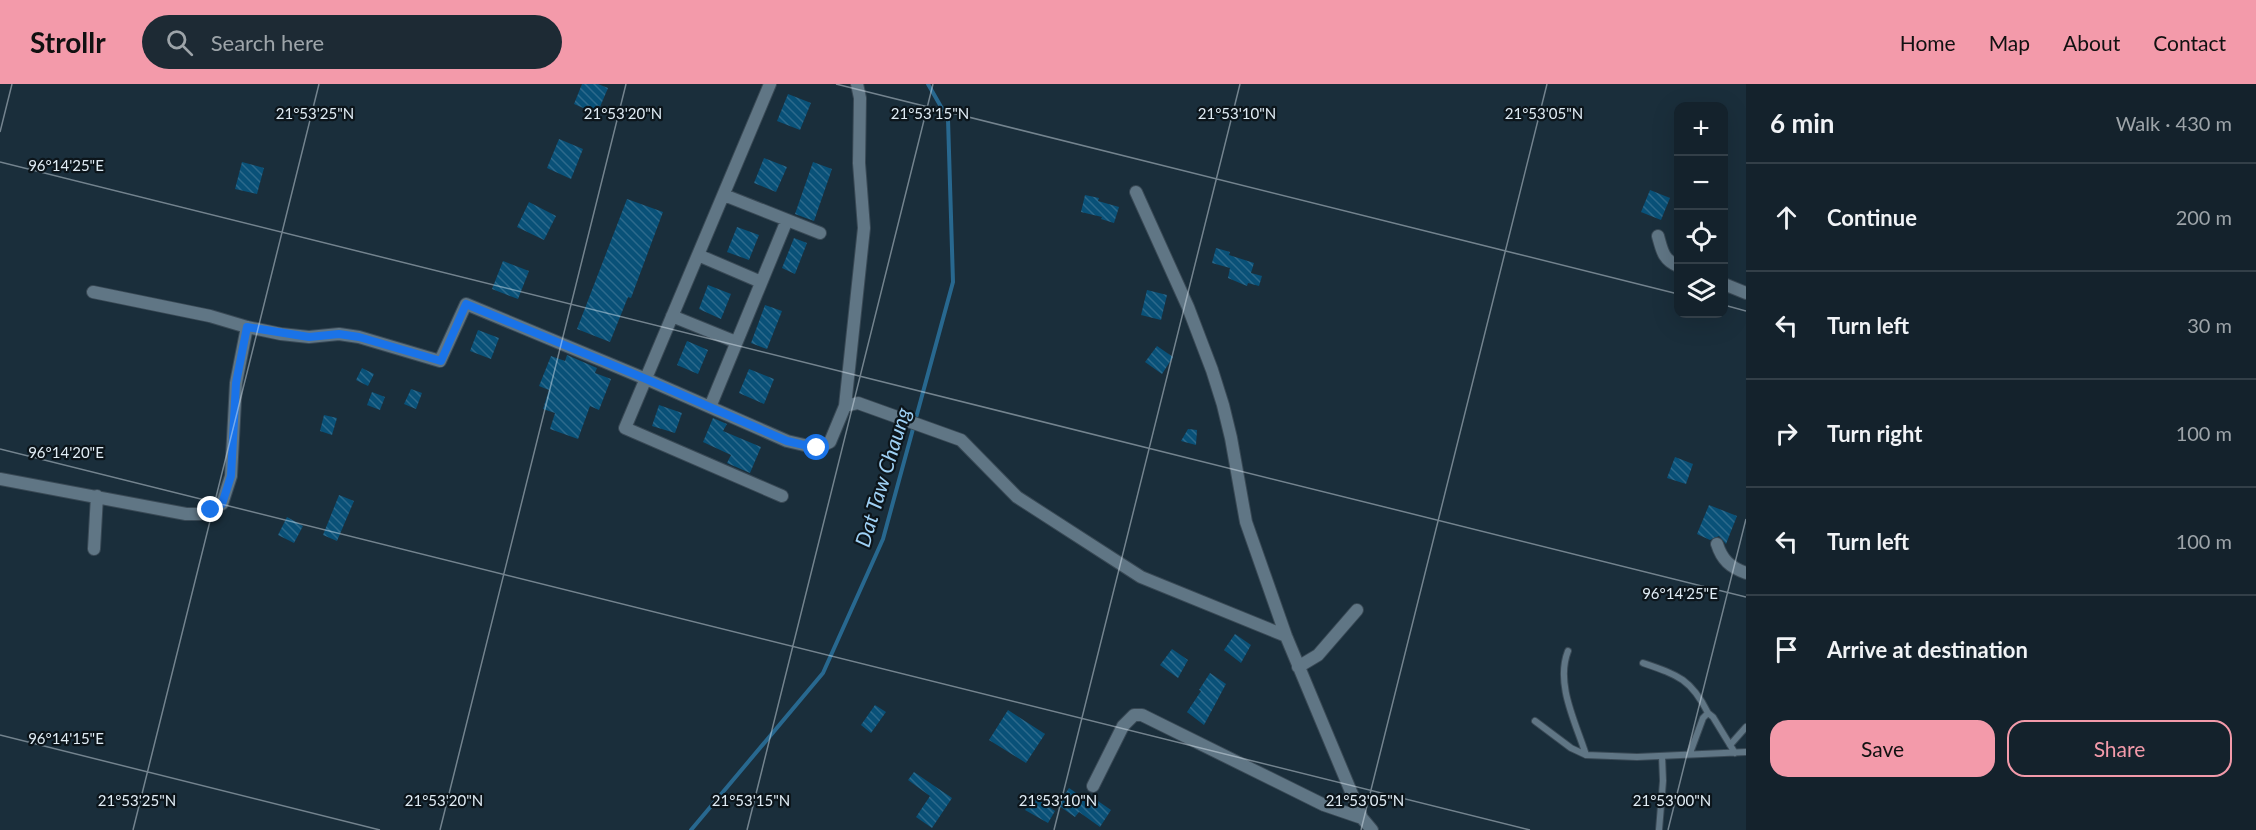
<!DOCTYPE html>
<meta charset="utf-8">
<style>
body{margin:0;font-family:Lato,sans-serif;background:#1d2a34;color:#f1f3f6}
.controls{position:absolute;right:18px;top:18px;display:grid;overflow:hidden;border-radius:12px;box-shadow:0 6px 24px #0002}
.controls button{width:54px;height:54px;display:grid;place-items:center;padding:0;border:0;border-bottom:2px solid #333f48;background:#14222c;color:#f1f3f6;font:30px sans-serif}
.stop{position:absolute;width:18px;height:18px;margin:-14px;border:4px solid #1a73e8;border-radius:50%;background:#fff}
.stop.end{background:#1a73e8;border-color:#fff;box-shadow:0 2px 6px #0008}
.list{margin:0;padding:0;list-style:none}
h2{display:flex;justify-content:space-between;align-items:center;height:78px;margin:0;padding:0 24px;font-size:26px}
h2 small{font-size:20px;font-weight:400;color:#9da4a9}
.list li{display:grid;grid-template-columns:39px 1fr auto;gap:18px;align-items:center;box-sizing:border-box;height:108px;padding:0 24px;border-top:2px solid #333f48}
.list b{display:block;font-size:22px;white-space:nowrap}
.list em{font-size:20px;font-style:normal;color:#9da4a9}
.actions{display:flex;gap:12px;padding:18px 24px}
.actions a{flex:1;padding:14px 0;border:2px solid #f39aaa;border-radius:18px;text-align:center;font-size:21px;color:#f39aaa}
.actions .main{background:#f39aaa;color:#111}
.icon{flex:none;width:33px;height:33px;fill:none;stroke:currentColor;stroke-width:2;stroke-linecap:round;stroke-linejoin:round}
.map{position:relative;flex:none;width:1746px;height:746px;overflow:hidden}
header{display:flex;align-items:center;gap:36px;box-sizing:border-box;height:84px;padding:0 30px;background:#f39aaa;color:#111}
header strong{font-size:28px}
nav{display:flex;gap:33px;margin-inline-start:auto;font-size:21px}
.search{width:420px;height:54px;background:#1d2a34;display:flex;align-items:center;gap:15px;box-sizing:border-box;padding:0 21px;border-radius:33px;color:#9da4a9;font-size:22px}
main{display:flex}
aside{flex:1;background:#14222c}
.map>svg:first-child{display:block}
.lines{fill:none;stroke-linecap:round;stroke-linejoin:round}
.stream{stroke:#28688f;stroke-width:4}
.building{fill:url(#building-back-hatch)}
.service-casing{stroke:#394955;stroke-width:8}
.minor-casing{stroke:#394955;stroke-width:14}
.service{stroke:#607685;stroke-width:6}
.minor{stroke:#607685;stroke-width:12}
.route{stroke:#1a73e8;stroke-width:8}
.ticks{fill:none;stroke:#e0ecf5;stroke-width:1.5;stroke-opacity:0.45}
.labels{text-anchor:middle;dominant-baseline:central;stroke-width:4.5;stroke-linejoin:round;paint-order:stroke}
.water-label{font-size:21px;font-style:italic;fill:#9fd1f5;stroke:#0c151b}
.ticks-label{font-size:15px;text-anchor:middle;fill:#e0ecf5;stroke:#0c151b;stroke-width:4.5;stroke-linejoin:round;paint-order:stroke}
</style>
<header>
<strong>Strollr</strong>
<div class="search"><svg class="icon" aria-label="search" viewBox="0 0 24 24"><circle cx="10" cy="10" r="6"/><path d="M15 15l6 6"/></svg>Search here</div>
<nav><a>Home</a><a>Map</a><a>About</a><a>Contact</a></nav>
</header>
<main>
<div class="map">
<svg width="1746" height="746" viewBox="0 0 1746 746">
<defs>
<pattern id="building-back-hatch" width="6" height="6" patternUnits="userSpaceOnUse" patternTransform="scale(1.5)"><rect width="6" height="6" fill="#095178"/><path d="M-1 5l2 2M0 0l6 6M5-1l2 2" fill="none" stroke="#2d6a8c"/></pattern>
</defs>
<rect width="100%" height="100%" fill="#1a2e3b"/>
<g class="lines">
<!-- stream -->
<path class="stream" d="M 691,746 L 823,589 L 883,455 L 953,198 L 948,35 L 928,0"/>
</g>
<!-- building -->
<path class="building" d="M 582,0 L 598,0 L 608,4 L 597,30 L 574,20 Z
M 788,10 L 811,19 L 800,46 L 777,37 Z
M 559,55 L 583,65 L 571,95 L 547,84 Z
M 764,74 L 787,83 L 776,108 L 754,99 Z
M 242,78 L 264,84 L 257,110 L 235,105 Z
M 813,78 L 832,85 L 814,137 L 795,130 Z
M 1650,106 L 1670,114 L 1661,136 L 1641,128 Z
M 1085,111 L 1099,114 L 1098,117 L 1119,123 L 1114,139 L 1101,135 L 1102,133 L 1081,128 Z
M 627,115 L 663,128 L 631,214 L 628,213 L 610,258 L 577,245 Z
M 529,118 L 556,132 L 544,156 L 517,143 Z
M 737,143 L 759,151 L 749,176 L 727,168 Z
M 794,154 L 807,159 L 795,190 L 782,184 Z
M 1216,164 L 1230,168 L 1229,171 L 1254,179 L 1251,189 L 1262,192 L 1259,202 L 1248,199 L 1247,202 L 1228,194 L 1230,184 L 1212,179 Z
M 503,177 L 529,187 L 518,215 L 492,205 Z
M 708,201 L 731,210 L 721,235 L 699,225 Z
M 1147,206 L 1167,211 L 1161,236 L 1141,231 Z
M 765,221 L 782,227 L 767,265 L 751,259 Z
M 478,246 L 499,254 L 491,275 L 470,267 Z
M 687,257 L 708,266 L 698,290 L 677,281 Z
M 1157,262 L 1173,273 L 1162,290 L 1145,278 Z
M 567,271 L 597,284 L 595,289 L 611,295 L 599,326 L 590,322 L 578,355 L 550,345 L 555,329 L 543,325 L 549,306 L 539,302 L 551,272 L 565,277 Z
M 362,284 L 374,290 L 368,302 L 356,296 Z
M 749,285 L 774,295 L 764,320 L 739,309 Z
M 411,305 L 422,309 L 416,325 L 404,320 Z
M 372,308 L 385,313 L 380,326 L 367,321 Z
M 659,321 L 682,329 L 675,349 L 652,342 Z
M 324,331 L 337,334 L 332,351 L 320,347 Z
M 713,334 L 727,340 L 723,347 L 761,363 L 750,389 L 727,379 L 731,371 L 703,358 Z
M 1188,345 L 1197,346 L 1196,361 L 1181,357 Z
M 1675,373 L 1693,380 L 1686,400 L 1667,394 Z
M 339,411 L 354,417 L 337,457 L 323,451 Z
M 1709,421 L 1737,432 L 1726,460 L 1719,452 L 1710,456 L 1697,450 Z
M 287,433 L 303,442 L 294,459 L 278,451 Z
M 1235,550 L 1251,561 L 1241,579 L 1224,566 Z
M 1172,565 L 1188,576 L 1178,594 L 1160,581 Z
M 1210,589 L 1226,600 L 1204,641 L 1187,628 L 1201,607 L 1199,606 Z
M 875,621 L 886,628 L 871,649 L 861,641 Z
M 1008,626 L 1045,650 L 1026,679 L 989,656 Z
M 914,688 L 952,714 L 932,744 L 916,733 L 930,712 L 908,696 Z
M 1069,704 L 1091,719 L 1095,715 L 1111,726 L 1100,743 L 1079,728 L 1075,733 L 1058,721 Z
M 1033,713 L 1055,727 L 1048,739 L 1025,726 Z"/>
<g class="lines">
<defs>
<path id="service" d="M 1568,567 C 1555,600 1576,639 1586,671
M 1643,579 C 1678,591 1691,595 1708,629
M 1535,637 L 1571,664 L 1586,671 L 1637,673 L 1746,668
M 1730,661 L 1746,643
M 1690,669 L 1703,634 L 1708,629 L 1713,633 L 1735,669
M 1659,746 L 1663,697 L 1662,672"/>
<path id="minor" d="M 770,0 L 625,344 L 782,412
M 1136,108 L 1188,223 L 1212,286 L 1223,321 L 1231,354 L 1246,438 L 1286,552 L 1362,734 L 1372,746
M 724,111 L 820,149
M 1658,152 C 1662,166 1663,176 1678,182
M 698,171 L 761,198
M 1724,200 L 1746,209
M 93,208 L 210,232 L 247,243 L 281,250 L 309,253 L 339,250 L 359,253 L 440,277 L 466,220 L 646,295 L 787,357 L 817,364 L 830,358 L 845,322 L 858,319 L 961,356 L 1017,413 L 1141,493 L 1286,552
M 672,232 L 736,258
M 845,322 L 864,144 L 859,79 L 860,14 L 857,0
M 710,323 L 787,136
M 0,395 L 186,430 L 200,430 L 222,420 L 231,392 L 236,299 L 247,243
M 1717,460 C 1722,476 1730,483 1746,489
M 94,465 L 97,412
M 1298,583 L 1318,571 L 1357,526
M 1093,702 L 1123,642 L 1134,631 L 1142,631 L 1324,721 L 1362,734"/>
</defs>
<!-- service casing -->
<use href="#service" class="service-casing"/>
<!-- minor casing -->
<use href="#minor" class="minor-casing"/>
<!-- service -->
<use href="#service" class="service"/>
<!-- minor -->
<use href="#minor" class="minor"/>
</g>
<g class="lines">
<!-- route -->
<path class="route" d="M 211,426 L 222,420 L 231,392 L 236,299 L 247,243 L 309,253 L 339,250 L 359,253 L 441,277 L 466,220 L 646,295 L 787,357 L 817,364"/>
</g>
<!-- ticks -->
<path class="ticks" d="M 836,0 L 1678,210M 0,48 L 12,0M 0,78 L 1746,513M 1724,221 L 1746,227M 0,365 L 1530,746M 0,651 L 380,746M 133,746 L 319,0M 440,746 L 626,0M 747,746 L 933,0M 1054,746 L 1240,0M 1361,746 L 1547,0M 1668,746 L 1746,435"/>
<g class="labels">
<!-- water labels -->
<g class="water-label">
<text transform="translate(882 393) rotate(-73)">Dat Taw Chaung</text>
</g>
</g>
<g class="ticks-label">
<text x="315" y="35">21°53'25"N</text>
<text x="623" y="35">21°53'20"N</text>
<text x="930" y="35">21°53'15"N</text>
<text x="1237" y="35">21°53'10"N</text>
<text x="1544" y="35">21°53'05"N</text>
<text x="66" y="87">96°14'25"E</text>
<text x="66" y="374">96°14'20"E</text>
<text x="1680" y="515">96°14'25"E</text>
<text x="66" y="660">96°14'15"E</text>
<text x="137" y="722">21°53'25"N</text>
<text x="444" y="722">21°53'20"N</text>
<text x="751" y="722">21°53'15"N</text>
<text x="1058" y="722">21°53'10"N</text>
<text x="1365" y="722">21°53'05"N</text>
<text x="1672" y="722">21°53'00"N</text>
</g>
</svg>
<div class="controls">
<button>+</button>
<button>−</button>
<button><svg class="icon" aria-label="locate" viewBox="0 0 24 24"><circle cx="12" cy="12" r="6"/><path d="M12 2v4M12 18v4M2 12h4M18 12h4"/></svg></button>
<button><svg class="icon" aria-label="layers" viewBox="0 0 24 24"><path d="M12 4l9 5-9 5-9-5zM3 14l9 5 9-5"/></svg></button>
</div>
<div class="stop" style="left:817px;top:364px"></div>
<div class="stop end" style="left:211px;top:426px"></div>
</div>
<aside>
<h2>6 min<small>Walk · 430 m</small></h2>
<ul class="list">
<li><svg class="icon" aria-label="ahead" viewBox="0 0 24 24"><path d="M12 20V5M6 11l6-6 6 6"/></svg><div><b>Continue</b></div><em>200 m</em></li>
<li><svg class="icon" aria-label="left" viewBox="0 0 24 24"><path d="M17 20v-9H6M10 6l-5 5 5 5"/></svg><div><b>Turn left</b></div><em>30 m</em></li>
<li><svg class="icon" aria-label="right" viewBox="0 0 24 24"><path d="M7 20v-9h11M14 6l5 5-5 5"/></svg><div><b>Turn right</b></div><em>100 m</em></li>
<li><svg class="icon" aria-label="left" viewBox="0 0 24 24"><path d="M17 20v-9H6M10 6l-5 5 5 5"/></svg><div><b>Turn left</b></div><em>100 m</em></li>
<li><svg class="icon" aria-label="arrive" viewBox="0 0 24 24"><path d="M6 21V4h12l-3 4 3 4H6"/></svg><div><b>Arrive at destination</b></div></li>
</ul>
<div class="actions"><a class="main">Save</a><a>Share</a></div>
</aside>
</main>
